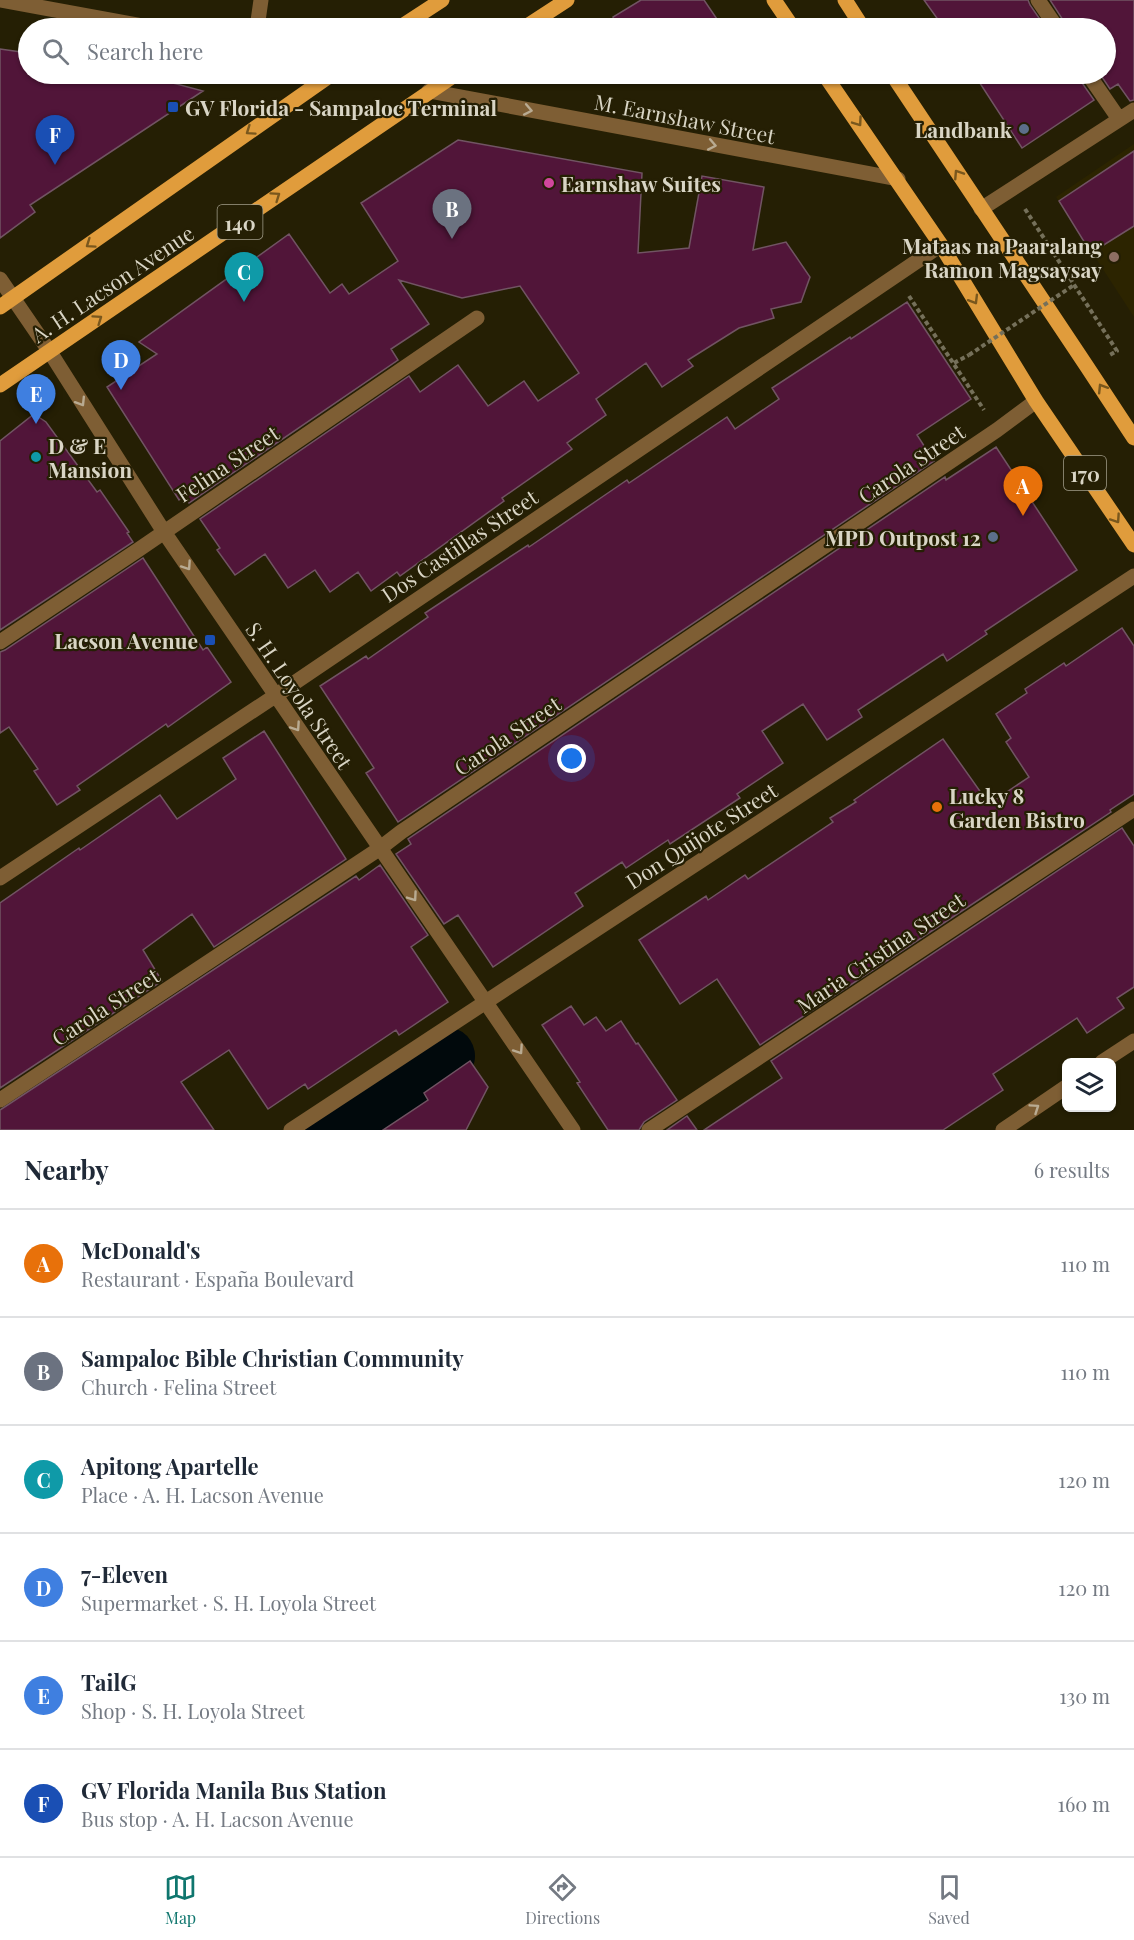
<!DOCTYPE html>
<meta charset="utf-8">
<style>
body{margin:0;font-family:"Playfair Display",serif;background:#f6f6f7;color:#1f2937}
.controls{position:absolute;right:18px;bottom:18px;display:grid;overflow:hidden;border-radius:9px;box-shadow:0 2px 4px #0004}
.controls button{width:54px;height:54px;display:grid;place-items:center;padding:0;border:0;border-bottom:2px solid #e0e1e3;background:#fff;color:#1f2937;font:30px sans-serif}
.you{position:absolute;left:572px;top:759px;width:21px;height:21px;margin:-15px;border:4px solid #fff;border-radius:50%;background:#1a73e8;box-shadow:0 0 0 9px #1a73e833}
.badge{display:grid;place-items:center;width:39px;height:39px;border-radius:50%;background:#0f766e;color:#fff;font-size:20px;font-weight:700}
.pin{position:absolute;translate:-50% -50px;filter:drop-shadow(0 2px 3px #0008)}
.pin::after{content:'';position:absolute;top:32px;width:21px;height:18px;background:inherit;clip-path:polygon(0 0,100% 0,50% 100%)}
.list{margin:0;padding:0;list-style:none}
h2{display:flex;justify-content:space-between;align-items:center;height:78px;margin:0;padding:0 24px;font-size:26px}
h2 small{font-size:20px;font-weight:400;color:#747a83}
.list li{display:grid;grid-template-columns:39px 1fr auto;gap:18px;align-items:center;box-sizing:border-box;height:108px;padding:0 24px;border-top:2px solid #e0e1e3}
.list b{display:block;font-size:22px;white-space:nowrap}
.list p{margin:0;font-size:20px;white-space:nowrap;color:#747a83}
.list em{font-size:20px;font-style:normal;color:#747a83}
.icon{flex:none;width:33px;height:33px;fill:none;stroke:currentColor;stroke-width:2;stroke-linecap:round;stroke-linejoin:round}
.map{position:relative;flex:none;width:1134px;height:1130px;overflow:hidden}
.search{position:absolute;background:#fff;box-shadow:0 2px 4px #0004;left:18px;right:18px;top:18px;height:66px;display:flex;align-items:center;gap:15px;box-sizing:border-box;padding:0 21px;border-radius:33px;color:#747a83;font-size:22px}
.sheet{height:726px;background:#fff}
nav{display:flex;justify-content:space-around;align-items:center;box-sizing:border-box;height:84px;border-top:2px solid #e0e1e3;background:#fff;font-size:16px;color:#747a83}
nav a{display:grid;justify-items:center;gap:3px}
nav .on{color:#0f766e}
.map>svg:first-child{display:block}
.built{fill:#2c2400}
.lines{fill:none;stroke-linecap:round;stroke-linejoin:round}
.river{stroke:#01090c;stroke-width:58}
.building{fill:#511539;stroke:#715463;stroke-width:1.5}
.path{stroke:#75705a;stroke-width:4;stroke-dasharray:4.5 3;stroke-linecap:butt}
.minor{stroke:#7e5e34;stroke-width:15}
.major{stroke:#e09c3c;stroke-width:15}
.path-bridge{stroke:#75705a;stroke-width:4;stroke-dasharray:4.5 3;stroke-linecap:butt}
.oneway{stroke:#b9ab92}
.oneway2{stroke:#79571d}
.transit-dot{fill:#1a4fb4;stroke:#251f04;stroke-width:2}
.service-dot{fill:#5c6f8a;stroke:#251f04;stroke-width:2}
.hotel-dot{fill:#d1479c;stroke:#251f04;stroke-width:2}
.education-dot{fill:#8d6e63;stroke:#251f04;stroke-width:2}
.culture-dot{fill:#0f9aa8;stroke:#251f04;stroke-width:2}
.food-dot{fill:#e8710a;stroke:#251f04;stroke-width:2}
.labels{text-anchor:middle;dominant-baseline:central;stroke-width:4.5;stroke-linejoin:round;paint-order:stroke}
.shield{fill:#251f04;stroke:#a39e8b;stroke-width:1.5}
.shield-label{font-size:20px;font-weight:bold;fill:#d9d5c5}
.poi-label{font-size:21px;font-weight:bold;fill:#d9d5c5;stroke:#251f04;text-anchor:start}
.street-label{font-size:21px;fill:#d9d5c5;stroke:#251f04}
</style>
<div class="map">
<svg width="1134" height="1130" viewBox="0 0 1134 1130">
<rect width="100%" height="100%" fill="#251f04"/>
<!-- built -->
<path class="built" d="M 1134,144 L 1134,317 L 1056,197 Z"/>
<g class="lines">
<!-- river -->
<path class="river" d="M 332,1130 L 446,1056"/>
</g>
<!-- building -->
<path class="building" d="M 641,0 L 704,0 L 723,28 L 610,28 L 616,24 L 613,17 Z
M 924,0 L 1028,0 L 1030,5 L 1046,28 L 944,28 Z
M 1050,0 L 1134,0 L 1134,100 L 1130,101 L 1118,84 L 1110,89 L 1100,74 L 1106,74 L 1106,28 L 1067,28 L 1065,23 Z
M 0,49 L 28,53 L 28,74 L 139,74 L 203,91 L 30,205 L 35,212 L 0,238 Z
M 572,74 L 627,74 L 619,81 L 574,77 Z
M 974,74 L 1078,74 L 1080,80 L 1094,100 L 1022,148 Z
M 458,140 L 642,173 L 638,253 L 689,248 L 702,176 L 764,187 L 753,250 L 786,242 L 810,277 L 801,302 L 771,309 L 774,318 L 739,328 L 688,360 L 693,366 L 662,387 L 646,363 L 596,399 L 606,415 L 567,443 L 572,449 L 502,498 L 504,501 L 400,576 L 397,572 L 371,591 L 358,572 L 330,592 L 315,570 L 288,588 L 265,554 L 235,575 L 217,550 L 220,548 L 200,519 L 409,376 L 420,392 L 458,365 L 488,406 L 524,381 L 538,401 L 579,373 L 520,286 L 462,298 L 399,280 L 429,324 L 391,349 L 398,360 L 189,503 L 184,496 L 179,500 L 107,387 L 157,354 L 139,342 L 289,234 L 330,293 L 342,284 L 349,294 L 398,261 L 361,203 Z
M 1134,151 L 1134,226 L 1091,253 L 1059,201 Z
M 907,302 L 971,399 L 917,435 L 934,461 L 398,822 L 366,773 L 374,768 L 320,686 L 366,656 L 368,659 L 428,617 L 425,613 L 528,545 L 529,547 L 605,495 L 627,480 L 629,483 L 727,417 L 735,429 L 779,399 L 772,388 L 850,337 L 851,339 Z
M 34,414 L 46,422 L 97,492 L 100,490 L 129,532 L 127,533 L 133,542 L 0,630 L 0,441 Z
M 996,447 L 1077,570 L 985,631 L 987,634 L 947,661 L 943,654 L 858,710 L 862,717 L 827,740 L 803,704 L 762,731 L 783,763 L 737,794 L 740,798 L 670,844 L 668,840 L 626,868 L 622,862 L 575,893 L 583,906 L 493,967 L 458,915 L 444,924 L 396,854 L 411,844 L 408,839 L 945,477 L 946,480 Z
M 143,558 L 203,650 L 207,647 L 231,682 L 168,727 L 166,724 L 77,786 L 80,790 L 57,805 L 34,771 L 38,769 L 9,727 L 0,733 L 0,652 L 5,650 Z
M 1122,628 L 1134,646 L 1134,794 L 1110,810 L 1111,812 L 760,1045 L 717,979 L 680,1004 L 639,940 L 706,896 L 708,900 L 745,875 L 748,879 L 833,822 L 830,818 L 856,802 L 854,800 L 943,739 L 989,804 L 1029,777 L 1006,742 L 1011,738 L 996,714 L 1027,693 L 1025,689 L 1064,663 L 1066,666 Z
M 264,731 L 346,859 L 214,947 L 192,914 L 143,950 L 162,981 L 0,1088 L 0,903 L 79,848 L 80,850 L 160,795 L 177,819 L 236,779 L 223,758 Z
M 1122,828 L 1134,846 L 1134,987 L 1117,998 L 1124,1008 L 1087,1033 L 1077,1018 L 993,1074 L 1003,1090 L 943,1130 L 704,1130 L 782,1078 L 771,1061 Z
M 380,865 L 428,935 L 411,947 L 448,1002 L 399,1035 L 396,1030 L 308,1089 L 305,1084 L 268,1109 L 229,1050 L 181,1082 L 214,1130 L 0,1130 L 0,1110 L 356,876 L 359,880 Z
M 571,1006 L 584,1025 L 596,1017 L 606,1031 L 621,1021 L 636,1044 L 638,1043 L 677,1100 L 644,1122 L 639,1130 L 608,1130 L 577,1083 L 580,1082 L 542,1025 Z
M 470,1061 L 488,1087 L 466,1130 L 383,1130 L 428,1100 L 424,1093 Z
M 687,1116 L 697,1130 L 667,1130 Z"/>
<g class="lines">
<!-- path -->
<path class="path" d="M 1025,209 L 1117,351 L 1108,356
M 909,296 L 984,410
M 954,363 L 969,355"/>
<!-- minor -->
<path class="minor" d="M 1,0 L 153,28
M 1038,0 L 1057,28
M 257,28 L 261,0
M 1088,74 L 1119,119
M 429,91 L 898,179
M 981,209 L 1134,110
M 0,279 L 50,352 L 164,532 L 573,1130
M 0,642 L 138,550 L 477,318
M 0,878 L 275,696 L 941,245
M 1102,1062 L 1134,1041
M 0,1100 L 379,849 L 401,832 L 997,430 L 1036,401
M 291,1130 L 1134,576
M 649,1130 L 1134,809
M 1003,1130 L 1066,1087"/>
<!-- major -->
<path class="major" d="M 774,0 L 793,28
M 845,0 L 863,28
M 399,28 L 442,0
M 524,28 L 567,0
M 824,74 L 941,245 L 1036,401 L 1134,545
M 892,74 C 972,195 1054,316 1134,438
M 0,307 L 332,74
M 0,385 L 456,74"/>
<!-- path-bridge -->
<path class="path-bridge" d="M 969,355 L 1074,285"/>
</g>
<!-- one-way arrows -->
<defs><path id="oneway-chevron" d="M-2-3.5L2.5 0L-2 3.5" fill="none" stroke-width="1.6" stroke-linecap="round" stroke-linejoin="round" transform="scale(1.5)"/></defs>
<g class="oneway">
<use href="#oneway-chevron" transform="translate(528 110) rotate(11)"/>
<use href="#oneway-chevron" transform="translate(712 145) rotate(11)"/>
<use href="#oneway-chevron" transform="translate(81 402) rotate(58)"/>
<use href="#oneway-chevron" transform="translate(187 566) rotate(56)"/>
<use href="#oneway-chevron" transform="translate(296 727) rotate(56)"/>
<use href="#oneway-chevron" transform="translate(413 897) rotate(55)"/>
<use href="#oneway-chevron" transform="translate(519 1050) rotate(56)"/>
<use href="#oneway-chevron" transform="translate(1035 1108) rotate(-34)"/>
</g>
<g class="oneway2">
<use href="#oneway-chevron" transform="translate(858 122) rotate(55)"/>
<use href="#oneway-chevron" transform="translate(250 131) rotate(145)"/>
<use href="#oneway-chevron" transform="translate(958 174) rotate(-123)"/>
<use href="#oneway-chevron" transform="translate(276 196) rotate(-35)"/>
<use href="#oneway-chevron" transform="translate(90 244) rotate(145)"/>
<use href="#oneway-chevron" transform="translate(974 300) rotate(59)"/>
<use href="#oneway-chevron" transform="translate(98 319) rotate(-35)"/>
<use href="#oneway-chevron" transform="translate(1102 388) rotate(-122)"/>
<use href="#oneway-chevron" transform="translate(1116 519) rotate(56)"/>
</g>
<!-- markers -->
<g class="transit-dot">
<rect x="167" y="101" width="12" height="12" rx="3"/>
<rect x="204" y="634" width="12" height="12" rx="3"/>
</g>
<g class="service-dot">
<circle cx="1024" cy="129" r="6"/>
<circle cx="993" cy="537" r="6"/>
</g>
<circle class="hotel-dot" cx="549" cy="183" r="6"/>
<circle class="education-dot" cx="1114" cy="257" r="6"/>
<circle class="culture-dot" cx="36" cy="457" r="6"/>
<circle class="food-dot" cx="937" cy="807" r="6"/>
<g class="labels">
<!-- shield labels -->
<g class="shield">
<rect x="217.5" y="205" width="45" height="34" rx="4.5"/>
<rect x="1064" y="456" width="42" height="34" rx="4.5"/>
</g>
<g class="shield-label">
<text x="240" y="222">140</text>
<text x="1085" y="473">170</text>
</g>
<!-- poi labels -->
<g class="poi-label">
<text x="185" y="107">GV Florida - Sampaloc Terminal</text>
<text x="1012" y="129" text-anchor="end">Landbank</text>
<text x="561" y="183">Earnshaw Suites</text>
<text x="1102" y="245" text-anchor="end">Mataas na Paaralang<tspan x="1102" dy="24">Ramon Magsaysay</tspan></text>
<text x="48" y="445">D &amp; E<tspan x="48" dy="24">Mansion</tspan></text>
<text x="981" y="537" text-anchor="end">MPD Outpost 12</text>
<text x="198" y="640" text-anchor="end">Lacson Avenue</text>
<text x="949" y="795">Lucky 8<tspan x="949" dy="24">Garden Bistro</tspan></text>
</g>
<!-- street labels -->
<g class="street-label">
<text transform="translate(685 118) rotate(11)">M. Earnshaw Street</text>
<text transform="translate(112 283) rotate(-34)">A. H. Lacson Avenue</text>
<text transform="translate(227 463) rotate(-34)">Felina Street</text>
<text transform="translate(911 463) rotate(-34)">Carola Street</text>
<text transform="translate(459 545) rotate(-34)">Dos Castillas Street</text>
<text transform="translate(300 695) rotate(56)">S. H. Loyola Street</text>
<text transform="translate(507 735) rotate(-34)">Carola Street</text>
<text transform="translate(701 835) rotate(-33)">Don Quijote Street</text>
<text transform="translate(880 952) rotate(-34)">Maria Cristina Street</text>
<text transform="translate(105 1006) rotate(-33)">Carola Street</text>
</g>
</g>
</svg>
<div class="controls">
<button><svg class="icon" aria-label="layers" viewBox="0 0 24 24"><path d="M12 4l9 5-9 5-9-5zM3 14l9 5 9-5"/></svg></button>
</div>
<div class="you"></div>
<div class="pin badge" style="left:1023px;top:516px;background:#e8710a">A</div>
<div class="pin badge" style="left:452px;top:239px;background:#6b7280">B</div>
<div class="pin badge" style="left:244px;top:302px;background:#0f9aa8">C</div>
<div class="pin badge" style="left:121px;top:390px;background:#3f7fe0">D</div>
<div class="pin badge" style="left:36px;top:424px;background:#3f7fe0">E</div>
<div class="pin badge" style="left:55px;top:165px;background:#1a4fb4">F</div>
<div class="search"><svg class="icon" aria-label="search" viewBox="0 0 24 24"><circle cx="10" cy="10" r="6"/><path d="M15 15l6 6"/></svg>Search here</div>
</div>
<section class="sheet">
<h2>Nearby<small>6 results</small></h2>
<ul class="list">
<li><span class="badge" style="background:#e8710a">A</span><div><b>McDonald's</b><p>Restaurant · España Boulevard</p></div><em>110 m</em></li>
<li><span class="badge" style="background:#6b7280">B</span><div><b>Sampaloc Bible Christian Community</b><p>Church · Felina Street</p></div><em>110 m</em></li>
<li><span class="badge" style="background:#0f9aa8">C</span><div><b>Apitong Apartelle</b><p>Place · A. H. Lacson Avenue</p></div><em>120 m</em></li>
<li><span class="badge" style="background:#3f7fe0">D</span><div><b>7-Eleven</b><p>Supermarket · S. H. Loyola Street</p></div><em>120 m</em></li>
<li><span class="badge" style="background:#3f7fe0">E</span><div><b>TailG</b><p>Shop · S. H. Loyola Street</p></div><em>130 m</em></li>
<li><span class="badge" style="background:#1a4fb4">F</span><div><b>GV Florida Manila Bus Station</b><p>Bus stop · A. H. Lacson Avenue</p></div><em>160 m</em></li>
</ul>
</section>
<nav>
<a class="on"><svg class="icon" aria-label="map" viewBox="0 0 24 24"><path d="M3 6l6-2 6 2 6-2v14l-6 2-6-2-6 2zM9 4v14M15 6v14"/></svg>Map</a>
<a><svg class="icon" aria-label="directions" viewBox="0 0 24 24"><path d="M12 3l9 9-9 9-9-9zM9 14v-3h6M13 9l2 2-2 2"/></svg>Directions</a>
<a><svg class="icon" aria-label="saved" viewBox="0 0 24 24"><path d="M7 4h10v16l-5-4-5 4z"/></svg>Saved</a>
</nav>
